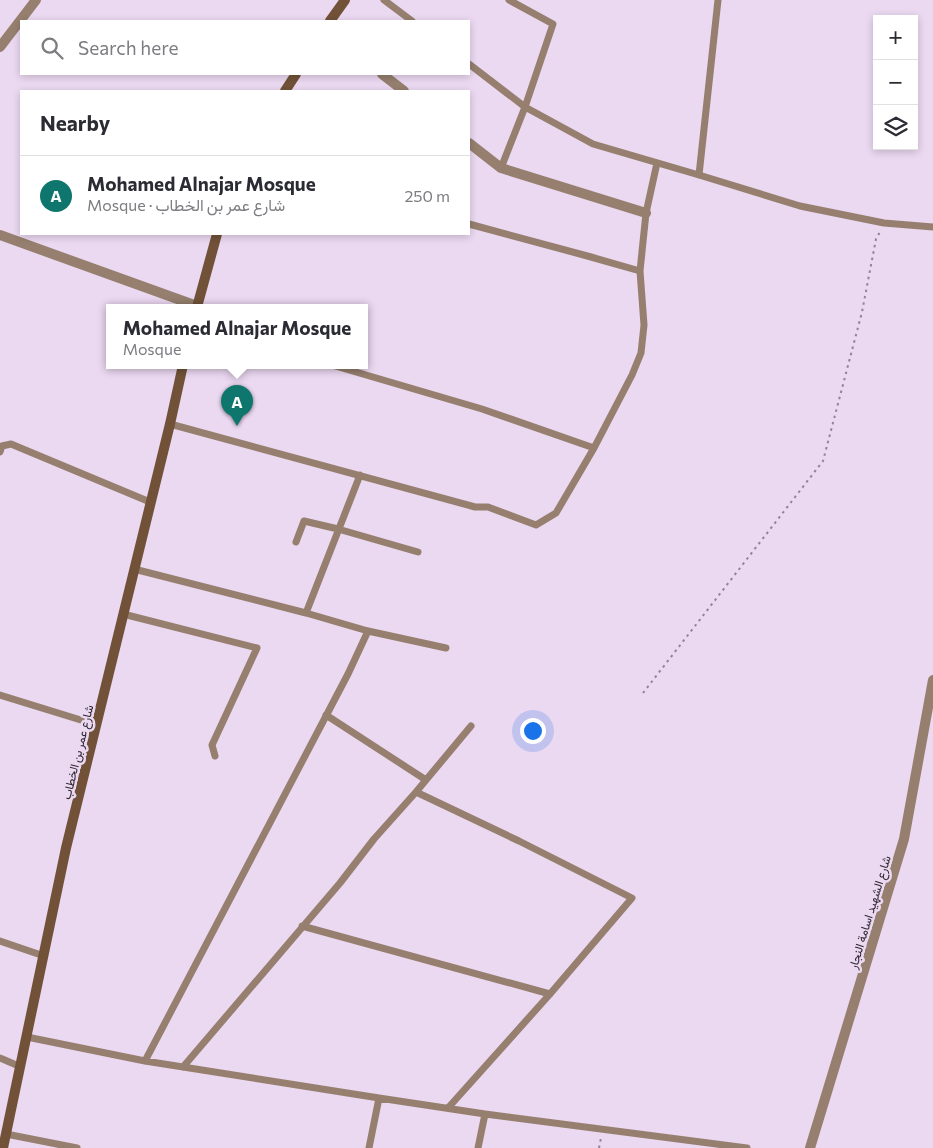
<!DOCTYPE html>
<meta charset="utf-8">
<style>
body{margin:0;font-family:Commissioner,Vazirmatn,sans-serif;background:#f7f7f7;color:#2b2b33}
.controls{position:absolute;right:15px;top:15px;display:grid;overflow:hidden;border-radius:0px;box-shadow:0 2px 8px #0003}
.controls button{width:45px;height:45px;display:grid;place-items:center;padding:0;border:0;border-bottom:1px solid #e1e1e2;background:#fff;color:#2b2b33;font:25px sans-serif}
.you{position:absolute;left:532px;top:730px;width:18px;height:18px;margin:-12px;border:4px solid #fff;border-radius:50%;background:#1a73e8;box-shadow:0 0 0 8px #1a73e833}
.badge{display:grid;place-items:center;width:32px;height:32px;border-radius:50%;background:#0f766e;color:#fff;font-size:16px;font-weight:700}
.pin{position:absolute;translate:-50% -41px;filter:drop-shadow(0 1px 2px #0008)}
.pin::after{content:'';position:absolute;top:26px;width:18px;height:15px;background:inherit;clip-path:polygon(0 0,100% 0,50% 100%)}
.popup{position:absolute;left:106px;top:304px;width:262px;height:65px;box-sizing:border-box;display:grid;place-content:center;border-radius:0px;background:#fff;filter:drop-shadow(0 1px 4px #0005);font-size:16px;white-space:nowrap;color:#7c7c81}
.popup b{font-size:19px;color:#2b2b33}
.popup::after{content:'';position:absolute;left:50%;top:100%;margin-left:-10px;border:10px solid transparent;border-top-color:#fff}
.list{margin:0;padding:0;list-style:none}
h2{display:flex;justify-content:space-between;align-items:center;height:65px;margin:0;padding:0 20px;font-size:21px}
h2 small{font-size:16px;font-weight:400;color:#7c7c81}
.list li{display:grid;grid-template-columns:32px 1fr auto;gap:15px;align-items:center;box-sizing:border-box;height:80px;padding:0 20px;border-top:1px solid #e1e1e2}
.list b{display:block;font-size:19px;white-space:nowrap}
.list p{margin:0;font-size:16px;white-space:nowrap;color:#7c7c81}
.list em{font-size:16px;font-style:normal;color:#7c7c81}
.icon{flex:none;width:28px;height:28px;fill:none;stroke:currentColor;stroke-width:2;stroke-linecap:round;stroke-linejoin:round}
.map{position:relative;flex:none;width:933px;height:1148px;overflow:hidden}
.search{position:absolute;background:#fff;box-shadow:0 2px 8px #0003;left:20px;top:20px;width:450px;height:55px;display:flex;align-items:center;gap:12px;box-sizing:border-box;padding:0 18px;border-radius:0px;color:#7c7c81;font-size:19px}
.panel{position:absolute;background:#fff;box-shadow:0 2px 8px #0003;left:20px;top:90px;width:450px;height:145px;border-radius:0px}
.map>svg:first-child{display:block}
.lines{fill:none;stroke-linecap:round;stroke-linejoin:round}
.path{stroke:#918495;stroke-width:2;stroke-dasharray:2.5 4;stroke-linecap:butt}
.service{stroke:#967f6e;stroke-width:7}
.minor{stroke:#967f6e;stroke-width:10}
.tertiary{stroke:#967f6e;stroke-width:10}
.secondary{stroke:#715238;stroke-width:10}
.labels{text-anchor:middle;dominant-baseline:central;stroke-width:5;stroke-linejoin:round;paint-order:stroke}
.street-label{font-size:12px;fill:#2d262f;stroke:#ebd8f1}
</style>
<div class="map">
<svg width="933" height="1148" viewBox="0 0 933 1148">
<rect width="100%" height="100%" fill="#ebd8f1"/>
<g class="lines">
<!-- path -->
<path class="path" d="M 643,693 L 823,461 L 862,312 L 876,239 L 880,232
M 599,1148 L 601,1138"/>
<!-- service -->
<path class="service" d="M 384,0 L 412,21
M 509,0 L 553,24 L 525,107 L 593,144 L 699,175 L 800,206 L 884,223 L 933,227
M 469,64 L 525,107 L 501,168
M 699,175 L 718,0
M 469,224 L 591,257 L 640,271
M 332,365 L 482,409 L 594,448
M 170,424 L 475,507 L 488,507 L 536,525 L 556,513 L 594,448 L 632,375 L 641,353 L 644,325 L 640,271 L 646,213 L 657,163
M 0,452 L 2,446 L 11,444 L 150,502
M 296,542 L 304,521 L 338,529 L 418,552
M 134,569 L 306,613 L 368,631 L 446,648
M 306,613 L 360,475
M 123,614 L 257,648 L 212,745 L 215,756
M 0,695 L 97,725
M 326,715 L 426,780
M 416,792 L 519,841 L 632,898 L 550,994 L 448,1108
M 302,926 L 550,994
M 0,941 L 44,956
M 27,1037 L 145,1061 L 379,1098 L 485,1114 L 747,1148
M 0,1058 L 21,1067
M 145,1061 L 348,674 L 368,631
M 183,1067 L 340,883 L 374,839 L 416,792 L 471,726
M 6,1134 L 77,1148
M 369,1148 L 379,1098
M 478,1148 L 485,1114"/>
<!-- minor -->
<path class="minor" d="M 382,74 L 404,91
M 469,143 L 501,168 L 646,213
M 0,235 L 197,306
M 810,1148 L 904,839 L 933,680"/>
<!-- tertiary -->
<path class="tertiary" d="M 0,47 L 36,0"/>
<!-- secondary -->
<path class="secondary" d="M 330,21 L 345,0
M 285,91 L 296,74
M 197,307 L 217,234
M 3,1148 L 66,848 L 170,424 L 183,365"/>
</g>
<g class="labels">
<!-- street labels -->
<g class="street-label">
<text transform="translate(77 752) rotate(-76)">شارع عمر بن الخطاب</text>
<text transform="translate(869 912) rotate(-73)">شارع الشهيد اسامة النجار</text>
</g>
</g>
</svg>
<div class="controls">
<button>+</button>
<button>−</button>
<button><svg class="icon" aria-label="layers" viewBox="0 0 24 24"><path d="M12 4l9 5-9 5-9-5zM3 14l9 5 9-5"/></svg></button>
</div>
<div class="you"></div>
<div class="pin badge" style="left:237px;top:426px">A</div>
<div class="popup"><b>Mohamed Alnajar Mosque</b>Mosque</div>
<div class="search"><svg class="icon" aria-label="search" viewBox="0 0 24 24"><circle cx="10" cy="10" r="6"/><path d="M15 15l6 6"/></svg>Search here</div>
<section class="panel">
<h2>Nearby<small></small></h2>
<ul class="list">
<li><span class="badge">A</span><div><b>Mohamed Alnajar Mosque</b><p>Mosque · شارع عمر بن الخطاب</p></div><em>250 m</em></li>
</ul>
</section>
</div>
